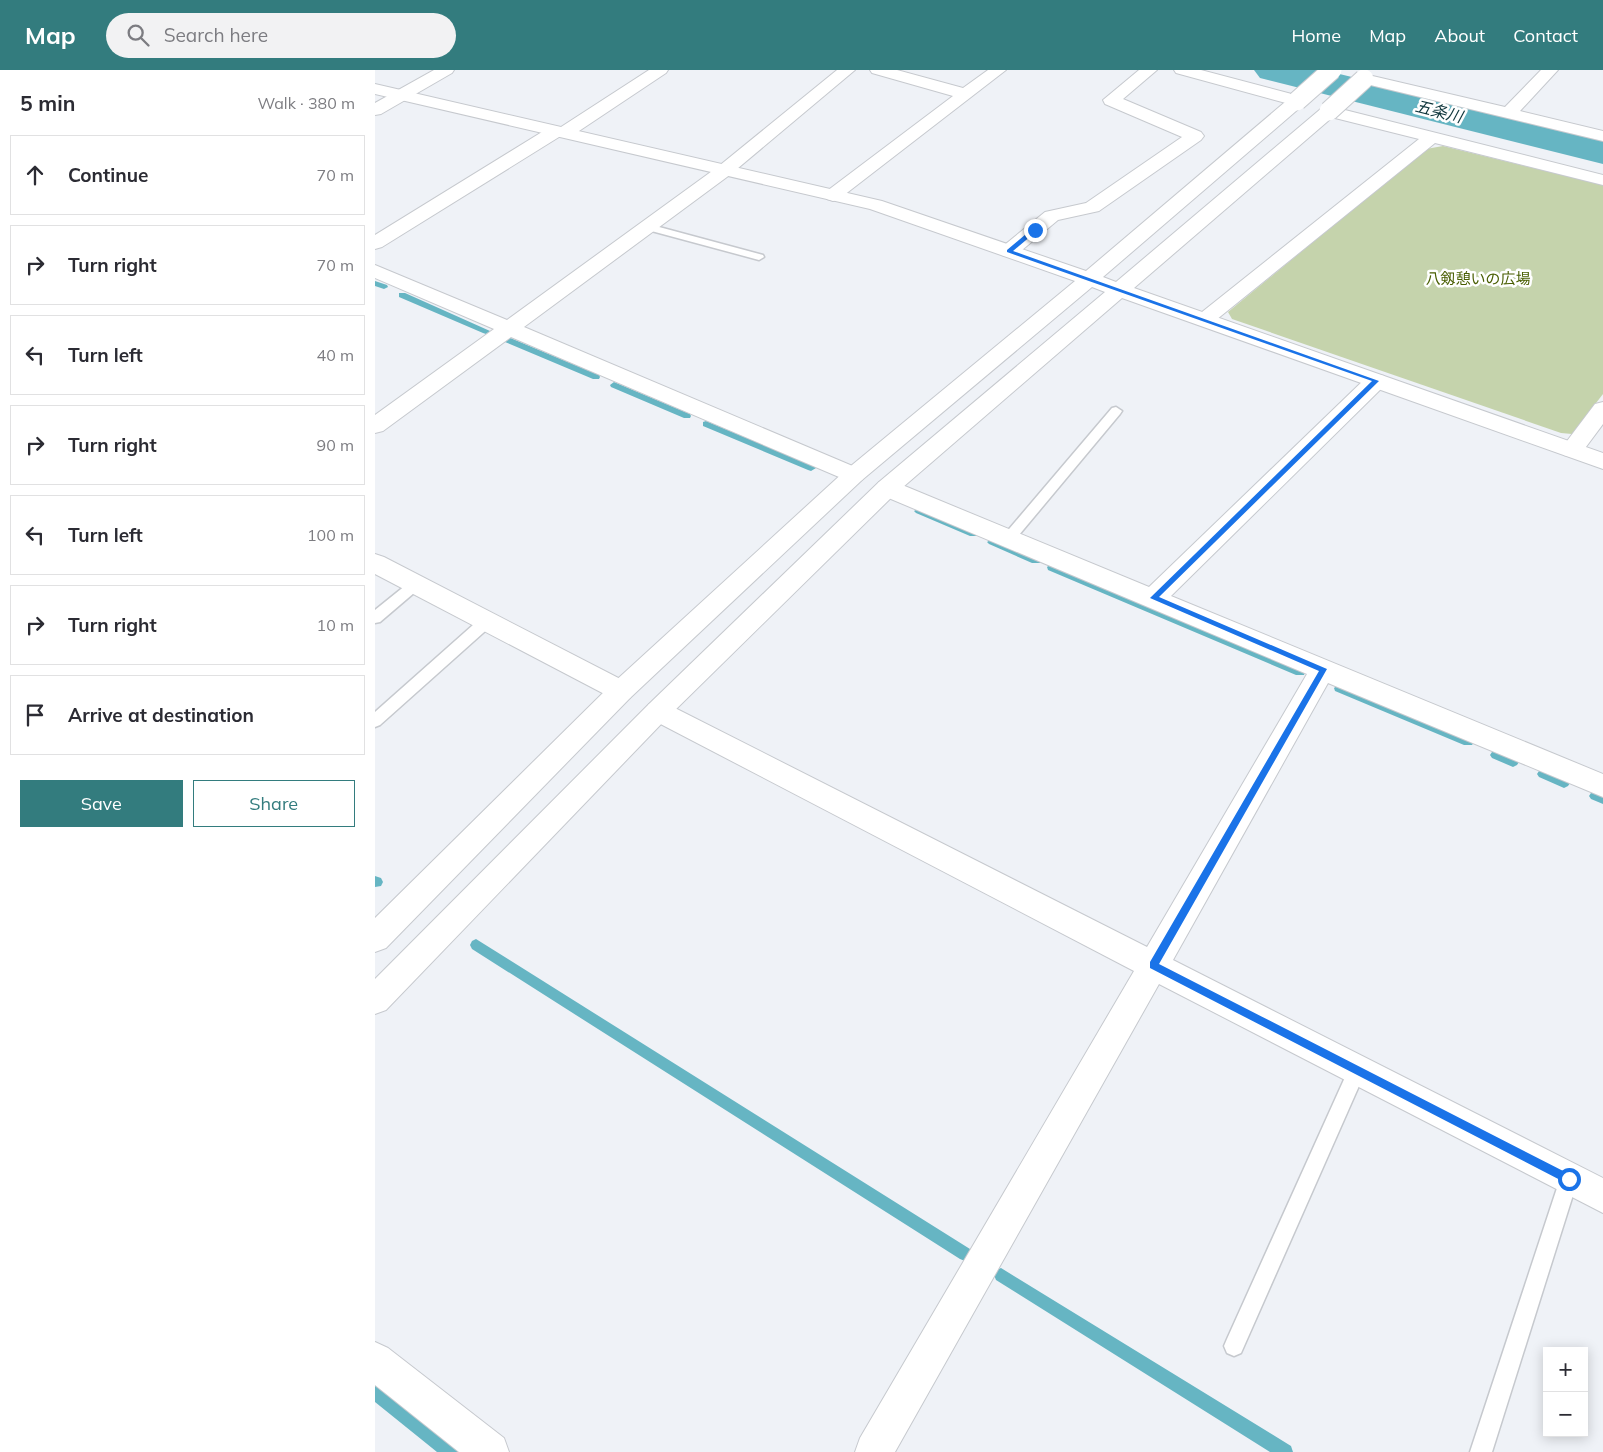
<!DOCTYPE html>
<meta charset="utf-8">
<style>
body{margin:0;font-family:Mulish,"Noto Sans JP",sans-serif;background:#f2f2f3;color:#2b2b33}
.controls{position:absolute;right:15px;bottom:15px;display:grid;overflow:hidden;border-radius:0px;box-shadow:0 2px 12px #0003}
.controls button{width:45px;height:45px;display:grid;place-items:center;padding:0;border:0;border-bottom:1px solid #e1e1e2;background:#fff;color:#2b2b33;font:25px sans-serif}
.stop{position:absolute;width:15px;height:15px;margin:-11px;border:4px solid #1a73e8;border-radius:50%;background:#fff}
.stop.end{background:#1a73e8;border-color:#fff;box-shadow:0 1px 5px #0008}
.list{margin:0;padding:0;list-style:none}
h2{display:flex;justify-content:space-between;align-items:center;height:65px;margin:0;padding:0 20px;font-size:21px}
h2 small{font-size:16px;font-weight:400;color:#7c7c81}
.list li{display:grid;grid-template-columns:32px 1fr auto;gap:15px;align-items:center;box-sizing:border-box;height:80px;margin:0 10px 10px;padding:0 10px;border:1px solid #e1e1e2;border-radius:0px}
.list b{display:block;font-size:19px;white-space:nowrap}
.list em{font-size:16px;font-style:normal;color:#7c7c81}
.actions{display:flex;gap:10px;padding:15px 20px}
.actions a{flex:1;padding:11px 0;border:1px solid #337c7e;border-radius:0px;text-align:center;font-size:18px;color:#337c7e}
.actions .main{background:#337c7e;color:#fff}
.icon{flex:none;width:28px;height:28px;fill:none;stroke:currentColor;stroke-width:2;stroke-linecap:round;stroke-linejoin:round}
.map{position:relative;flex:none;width:1228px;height:1382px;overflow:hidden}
header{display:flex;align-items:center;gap:30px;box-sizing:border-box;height:70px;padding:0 25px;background:#337c7e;color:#fff}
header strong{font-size:24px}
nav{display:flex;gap:28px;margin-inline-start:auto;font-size:18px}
.search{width:350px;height:45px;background:#f2f2f3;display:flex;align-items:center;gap:12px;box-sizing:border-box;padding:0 18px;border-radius:28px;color:#7c7c81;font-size:19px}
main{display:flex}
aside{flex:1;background:#fff}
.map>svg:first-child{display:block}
.green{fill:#c5d3ac}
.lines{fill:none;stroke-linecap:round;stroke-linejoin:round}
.stream{fill:#66b5c3;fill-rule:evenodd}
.river{fill:#66b5c3;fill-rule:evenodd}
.service-casing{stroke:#c6c9ce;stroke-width:3}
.minor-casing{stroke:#c6c9ce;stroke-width:2}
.tertiary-casing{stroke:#c6c9ce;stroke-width:2}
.service{fill:#fff;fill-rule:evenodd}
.minor{fill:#fff;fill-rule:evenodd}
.tertiary{fill:#fff;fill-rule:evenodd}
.tertiary-bridge-casing{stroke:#c6c9ce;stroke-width:21;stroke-linecap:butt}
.tertiary-bridge{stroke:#fff;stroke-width:19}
.route{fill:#1a73e8}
.labels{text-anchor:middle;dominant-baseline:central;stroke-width:5;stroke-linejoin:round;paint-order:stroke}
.far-park-label{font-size:15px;fill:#495e02;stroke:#fff}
.far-water-label{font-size:16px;font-style:italic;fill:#0e353b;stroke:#fff}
</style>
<header>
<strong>Map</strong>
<div class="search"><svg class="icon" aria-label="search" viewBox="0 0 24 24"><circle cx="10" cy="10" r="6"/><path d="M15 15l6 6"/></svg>Search here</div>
<nav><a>Home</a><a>Map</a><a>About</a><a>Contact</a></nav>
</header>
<main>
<aside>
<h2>5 min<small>Walk · 380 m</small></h2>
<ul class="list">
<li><svg class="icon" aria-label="ahead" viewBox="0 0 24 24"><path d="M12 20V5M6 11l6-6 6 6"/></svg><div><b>Continue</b></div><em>70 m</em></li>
<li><svg class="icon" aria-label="right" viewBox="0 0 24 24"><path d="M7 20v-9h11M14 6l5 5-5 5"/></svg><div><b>Turn right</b></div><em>70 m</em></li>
<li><svg class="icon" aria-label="left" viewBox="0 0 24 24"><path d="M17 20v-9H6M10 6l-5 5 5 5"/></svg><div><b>Turn left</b></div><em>40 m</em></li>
<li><svg class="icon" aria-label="right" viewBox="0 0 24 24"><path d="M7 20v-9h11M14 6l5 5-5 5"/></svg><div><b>Turn right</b></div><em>90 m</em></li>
<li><svg class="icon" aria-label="left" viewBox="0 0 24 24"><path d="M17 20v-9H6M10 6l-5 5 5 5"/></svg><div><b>Turn left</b></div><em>100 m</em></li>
<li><svg class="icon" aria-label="right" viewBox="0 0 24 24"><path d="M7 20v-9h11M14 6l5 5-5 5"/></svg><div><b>Turn right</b></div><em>10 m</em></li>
<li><svg class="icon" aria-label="arrive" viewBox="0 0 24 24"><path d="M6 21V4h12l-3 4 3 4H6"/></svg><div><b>Arrive at destination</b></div></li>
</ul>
<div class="actions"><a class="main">Save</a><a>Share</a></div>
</aside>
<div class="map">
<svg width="1228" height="1382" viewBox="0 0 1228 1382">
<rect width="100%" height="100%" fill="#eff2f7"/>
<!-- green -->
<path class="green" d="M 1068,76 L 1228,115 L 1228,324 L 1197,364 L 1186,363 L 857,249 L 853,242 L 1051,79 Z"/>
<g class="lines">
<!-- stream -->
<path class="stream" d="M 0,211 L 12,215 L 13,217 L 9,219 L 0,216 Z
M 24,223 L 30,223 L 115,261 L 111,264 L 108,263 L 24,227 Z
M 133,267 L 224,305 L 225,307 L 224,309 L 218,309 L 130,272 L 129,270 Z
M 239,312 L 315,344 L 316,346 L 315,348 L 309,348 L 236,317 L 235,315 Z
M 331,351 L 439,396 L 441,398 L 436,401 L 433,400 L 328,356 L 328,352 Z
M 544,438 L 601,462 L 603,464 L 601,466 L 595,466 L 541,443 L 539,441 Z
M 617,469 L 665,487 L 666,490 L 665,493 L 657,493 L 614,474 L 612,472 Z
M 677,493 L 929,599 L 930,602 L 929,605 L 921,605 L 673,500 L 672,497 Z
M 964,614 L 1097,669 L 1099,672 L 1097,675 L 1089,675 L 960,621 L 959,618 Z
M 1121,680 L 1142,689 L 1144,692 L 1142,695 L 1138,697 L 1117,688 L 1115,685 L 1117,682 Z
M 1168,699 L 1193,710 L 1195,713 L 1193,716 L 1189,718 L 1164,707 L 1162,704 L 1164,701 Z
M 1220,721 L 1228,724 L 1228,734 L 1216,729 L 1214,726 L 1216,723 Z
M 0,806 L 6,808 L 8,812 L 6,816 L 0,817 Z
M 101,869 L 595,1179 L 597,1184 L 595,1189 L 590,1191 L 585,1189 L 97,879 L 95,875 L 97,871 Z
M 626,1198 L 916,1376 L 918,1382 L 895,1382 L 621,1210 L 619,1205 L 621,1200 Z
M 0,1314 L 5,1317 L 81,1376 L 83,1382 L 62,1382 L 0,1332 Z"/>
<!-- river -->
<path class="river" d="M 879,0 L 948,0 L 1228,68 L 1228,94 L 885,8 Z"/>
<defs>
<path id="service" d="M 273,154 L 388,185 L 389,187 L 384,190 L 269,159 L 268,157 Z
M 741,337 L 747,341 L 745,344 L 639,471 L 629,471 L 627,468 L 629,465 L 737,338 Z
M 41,509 L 46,511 L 48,514 L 46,517 L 5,552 L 0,553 L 0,540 L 36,511 Z
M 112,546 L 117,547 L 119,551 L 117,555 L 5,655 L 0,657 L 0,642 L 107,547 Z
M 982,992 L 988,994 L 991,1000 L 866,1283 L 859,1286 L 852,1283 L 849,1276 L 852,1269 L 976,994 Z
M 1194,1100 L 1201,1102 L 1203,1109 L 1117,1382 L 1095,1382 L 1185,1109 L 1187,1102 Z"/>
<path id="minor" d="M 59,0 L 79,0 L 77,3 L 6,44 L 0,45 L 0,33 Z
M 274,0 L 293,0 L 291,3 L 195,67 L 184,67 L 7,177 L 0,179 L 0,165 L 175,57 L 186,57 Z
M 462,0 L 480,0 L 356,104 L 149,257 L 487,400 L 490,405 L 487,410 L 479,413 L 471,410 L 136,267 L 8,361 L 0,363 L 0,345 L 119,259 L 0,208 L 0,195 L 132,250 L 344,96 Z
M 495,0 L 522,0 L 588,18 L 613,0 L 631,0 L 464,129 L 458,131 L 452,129 L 449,125 L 452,121 L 578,26 L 497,3 Z
M 764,0 L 782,0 L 748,29 L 826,62 L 829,66 L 826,70 L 724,141 L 683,150 L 641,185 L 634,187 L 627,185 L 624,181 L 627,177 L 670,142 L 711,133 L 807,67 L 730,34 L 728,30 Z
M 799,0 L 826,0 L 928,27 L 930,31 L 928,35 L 922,36 L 801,3 Z
M 1166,0 L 1183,0 L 1145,41 L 1228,61 L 1228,71 L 983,12 L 981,9 L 983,6 L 989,4 L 1130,37 Z
M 954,36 L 1228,105 L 1228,115 L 1060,73 L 836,254 L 829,256 L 822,254 L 819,250 L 822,246 L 1044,69 L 948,45 L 946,41 L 948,37 Z
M 1001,304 L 1009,306 L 1012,311 L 1009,316 L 796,526 L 1228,704 L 1228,727 L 953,613 L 798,890 L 1228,1108 L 1228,1143 L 784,914 L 520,1382 L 480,1382 L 485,1368 L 759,901 L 274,648 L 270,641 L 274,634 L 283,631 L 292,634 L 772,877 L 932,604 L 504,424 L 500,418 L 504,412 L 512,410 L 520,412 L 774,517 L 993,306 Z
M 1228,332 L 1228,354 L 1205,385 L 1197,387 L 1189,385 L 1186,380 L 1189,375 L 1220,334 Z
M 0,484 L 9,487 L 255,614 L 259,621 L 255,628 L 246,631 L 237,628 L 0,504 Z
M 0,1272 L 13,1278 L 129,1368 L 134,1382 L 84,1382 L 0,1315 Z"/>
<path id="tertiary" d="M 0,14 L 507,131 L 711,201 L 916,27 L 928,27 L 930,31 L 928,35 L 728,207 L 741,212 L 948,37 L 960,37 L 962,41 L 960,45 L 759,218 L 1228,383 L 1228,399 L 747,228 L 520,424 L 292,648 L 11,940 L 0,944 L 0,909 L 274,634 L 504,412 L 730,222 L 717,217 L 487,410 L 255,628 L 11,878 L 0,882 L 0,848 L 237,614 L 471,400 L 700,211 L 495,139 L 0,24 Z"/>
</defs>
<!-- service casing -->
<use href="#service" class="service-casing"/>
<!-- minor casing -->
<use href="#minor" class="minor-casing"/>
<!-- tertiary casing -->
<use href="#tertiary" class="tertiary-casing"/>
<!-- service -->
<use href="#service" class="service"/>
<!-- minor -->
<use href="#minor" class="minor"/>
<!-- tertiary -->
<use href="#tertiary" class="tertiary"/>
<defs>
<path id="tertiary-bridge" d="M 922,31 L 957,0
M 954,41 L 989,9"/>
</defs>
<!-- tertiary-bridge casing -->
<use href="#tertiary-bridge" class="tertiary-bridge-casing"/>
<!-- tertiary-bridge -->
<use href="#tertiary-bridge" class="tertiary-bridge"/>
</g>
<!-- route -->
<path class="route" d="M 658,158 L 663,160 L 638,181 L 1004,311 L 784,527 L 952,599 L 784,894 L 1198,1106 L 1198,1113 L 1191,1113 L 775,898 L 775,892 L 944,601 L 775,528 L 997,311 L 632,182 L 632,180 Z"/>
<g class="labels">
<!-- far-park labels -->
<g class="far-park-label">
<text x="1103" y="208">八剱憩いの広場</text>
</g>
<!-- far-water labels -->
<g class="far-water-label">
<text transform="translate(1064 41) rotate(14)">五条川</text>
</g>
</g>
</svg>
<div class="controls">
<button>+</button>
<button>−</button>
</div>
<div class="stop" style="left:1194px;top:1109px"></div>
<div class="stop end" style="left:660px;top:160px"></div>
</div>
</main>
